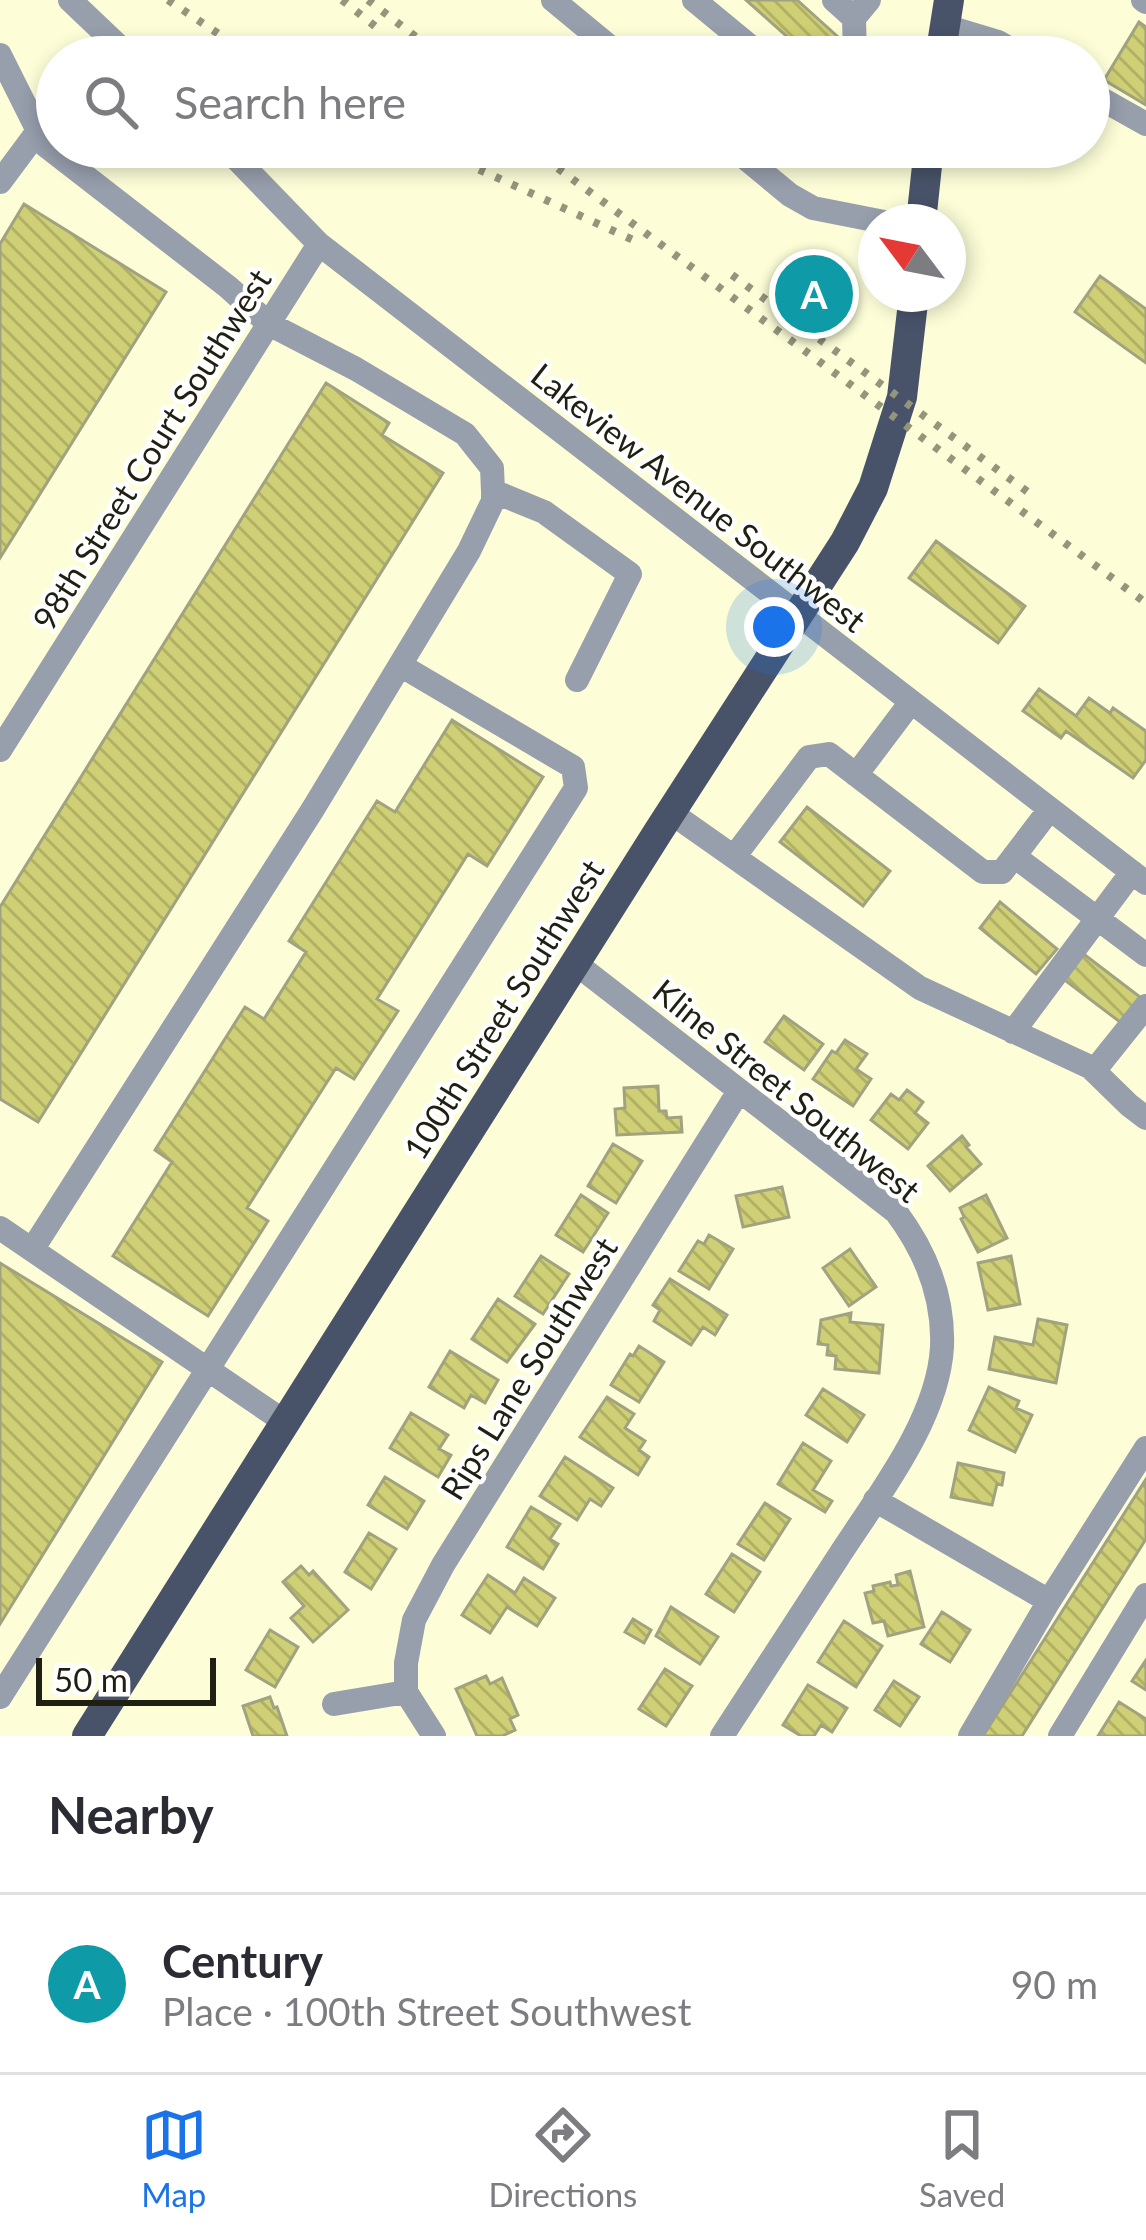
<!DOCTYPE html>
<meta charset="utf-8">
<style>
body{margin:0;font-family:Lato,sans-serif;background:#f7f7f7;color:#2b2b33}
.compass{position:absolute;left:858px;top:204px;width:108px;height:108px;border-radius:50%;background:#fff;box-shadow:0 6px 18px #0003;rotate:302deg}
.scale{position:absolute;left:36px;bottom:30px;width:180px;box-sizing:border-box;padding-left:12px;border:6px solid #1f1f12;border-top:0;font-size:33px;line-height:42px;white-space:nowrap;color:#1f1f12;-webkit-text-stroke:9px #fff;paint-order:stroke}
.you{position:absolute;left:774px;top:627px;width:42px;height:42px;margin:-30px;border:9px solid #fff;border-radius:50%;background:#1a73e8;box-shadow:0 0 0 18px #1a73e833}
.badge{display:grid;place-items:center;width:78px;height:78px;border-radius:50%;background:#1a73e8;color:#fff;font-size:39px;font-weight:700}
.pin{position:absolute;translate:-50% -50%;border:6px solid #fff;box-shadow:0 3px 12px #0006}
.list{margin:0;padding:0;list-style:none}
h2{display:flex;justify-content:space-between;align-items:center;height:156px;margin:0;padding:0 48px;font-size:51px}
h2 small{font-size:39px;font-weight:400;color:#7c7c81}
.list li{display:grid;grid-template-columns:78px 1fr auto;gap:36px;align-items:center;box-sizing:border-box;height:180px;padding:0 48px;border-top:3px solid #e1e1e2}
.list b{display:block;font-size:45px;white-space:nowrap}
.list p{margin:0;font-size:39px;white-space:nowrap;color:#7c7c81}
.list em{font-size:39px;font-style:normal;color:#7c7c81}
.icon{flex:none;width:66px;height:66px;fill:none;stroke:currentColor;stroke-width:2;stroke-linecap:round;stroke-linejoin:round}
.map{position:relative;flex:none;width:1146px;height:1736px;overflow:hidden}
.search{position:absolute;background:#fff;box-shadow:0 6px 18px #0003;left:36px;right:36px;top:36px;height:132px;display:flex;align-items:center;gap:30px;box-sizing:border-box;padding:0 42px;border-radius:66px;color:#7c7c81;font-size:45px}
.sheet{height:336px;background:#fff}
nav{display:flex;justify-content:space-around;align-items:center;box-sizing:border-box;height:168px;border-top:3px solid #e1e1e2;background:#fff;font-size:33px;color:#7c7c81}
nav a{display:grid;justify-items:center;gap:6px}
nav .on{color:#1a73e8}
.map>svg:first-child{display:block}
.building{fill:url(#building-back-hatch);stroke:#a1a27f;stroke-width:3}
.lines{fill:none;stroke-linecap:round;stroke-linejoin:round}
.minor{stroke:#979eac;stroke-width:24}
.major{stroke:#48536a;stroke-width:30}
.rail{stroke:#94957b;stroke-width:8;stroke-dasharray:6 12;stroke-linecap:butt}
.labels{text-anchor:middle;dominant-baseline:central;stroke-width:9;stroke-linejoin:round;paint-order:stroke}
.street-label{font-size:33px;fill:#1f1f12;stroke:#fff}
</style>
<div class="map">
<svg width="1146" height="1736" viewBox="0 0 1146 1736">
<defs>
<pattern id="building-back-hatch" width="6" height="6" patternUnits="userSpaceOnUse" patternTransform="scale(3)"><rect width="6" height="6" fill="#cfcf75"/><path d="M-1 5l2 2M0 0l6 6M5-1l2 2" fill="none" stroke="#b1b164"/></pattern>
</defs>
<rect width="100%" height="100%" fill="#fdfed8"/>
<!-- building -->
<path class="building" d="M 746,0 L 797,0 L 847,45 L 836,57 L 810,57 Z
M 1139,22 L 1146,27 L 1146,105 L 1104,80 Z
M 24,204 L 166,292 L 0,558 L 0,244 Z
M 1100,276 L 1146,309 L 1146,363 L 1075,312 Z
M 811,285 L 824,295 L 817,304 L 804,294 Z
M 326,383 L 389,423 L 382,435 L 443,473 L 38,1122 L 0,1099 L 0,907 Z
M 936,541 L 1025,606 L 998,643 L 909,578 Z
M 1039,689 L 1076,716 L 1089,698 L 1110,713 L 1113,708 L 1146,731 L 1146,760 L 1133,778 L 1066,731 L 1061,738 L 1023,711 Z
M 452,720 L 543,777 L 487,866 L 468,854 L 377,999 L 398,1011 L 354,1079 L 336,1068 L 247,1208 L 268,1221 L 208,1316 L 113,1256 L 172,1162 L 155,1150 L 245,1007 L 264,1019 L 306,952 L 289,941 L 377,801 L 395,812 Z
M 807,807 L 890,871 L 863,906 L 780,842 Z
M 1000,902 L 1057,949 L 1036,974 L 980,928 Z
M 1081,952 L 1140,997 L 1120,1022 L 1062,978 Z
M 784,1016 L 823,1044 L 804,1070 L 765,1042 Z
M 845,1040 L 867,1054 L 856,1069 L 871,1079 L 853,1106 L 813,1079 L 832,1051 L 836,1053 Z
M 658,1086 L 659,1111 L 666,1111 L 667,1118 L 681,1117 L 682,1132 L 617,1135 L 615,1109 L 625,1108 L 624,1088 Z
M 907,1090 L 923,1102 L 915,1113 L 928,1123 L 908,1149 L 871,1120 L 891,1094 L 899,1100 Z
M 962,1136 L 969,1145 L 966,1147 L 981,1164 L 950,1191 L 928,1166 Z
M 613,1144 L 642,1161 L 616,1203 L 588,1186 Z
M 782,1187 L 789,1217 L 743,1227 L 736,1196 Z
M 581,1195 L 608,1213 L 583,1252 L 556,1235 Z
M 986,1195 L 1007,1238 L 978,1252 L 961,1219 L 964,1217 L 960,1208 Z
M 709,1235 L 733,1249 L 709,1289 L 679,1271 L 698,1241 L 704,1244 Z
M 850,1249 L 876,1287 L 849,1306 L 823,1268 Z
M 541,1256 L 569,1274 L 543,1314 L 515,1296 Z
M 1011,1256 L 1020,1304 L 988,1310 L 978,1263 Z
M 0,1263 L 162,1362 L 0,1624 Z
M 670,1279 L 727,1315 L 715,1335 L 703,1327 L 691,1345 L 654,1321 L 660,1310 L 653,1305 Z
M 498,1299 L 535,1324 L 507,1362 L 472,1339 Z
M 851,1313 L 850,1322 L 883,1325 L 879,1373 L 835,1369 L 836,1356 L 827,1355 L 828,1345 L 818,1344 L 821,1320 Z
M 1038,1319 L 1067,1325 L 1056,1383 L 989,1369 L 995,1337 L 1033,1345 Z
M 639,1346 L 664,1362 L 639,1402 L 611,1385 L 630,1354 L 633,1356 Z
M 450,1351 L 498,1380 L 485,1403 L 471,1395 L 464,1408 L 429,1387 Z
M 989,1387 L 1019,1401 L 1016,1408 L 1032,1415 L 1015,1452 L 969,1430 Z
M 823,1389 L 864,1415 L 847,1442 L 806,1415 Z
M 607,1397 L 634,1414 L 625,1428 L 645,1441 L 639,1450 L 649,1457 L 638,1475 L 580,1437 Z
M 411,1413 L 448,1435 L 439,1449 L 451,1455 L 438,1477 L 390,1448 Z
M 803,1443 L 831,1461 L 813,1490 L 832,1501 L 825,1512 L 778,1484 Z
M 565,1457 L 613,1488 L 601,1506 L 590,1499 L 577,1520 L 540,1496 Z
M 958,1463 L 1004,1473 L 1002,1485 L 997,1484 L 992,1505 L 951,1497 Z
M 385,1477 L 424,1501 L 407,1529 L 368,1505 Z
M 1146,1479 L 1146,1539 L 1022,1736 L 983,1736 Z
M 765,1503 L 790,1519 L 764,1560 L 738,1544 Z
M 531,1507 L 560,1524 L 550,1539 L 558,1544 L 543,1569 L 507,1547 Z
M 369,1533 L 396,1549 L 371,1589 L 345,1572 Z
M 732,1554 L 760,1572 L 734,1612 L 706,1594 Z
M 301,1566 L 309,1575 L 313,1571 L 348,1610 L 313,1642 L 291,1618 L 304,1606 L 283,1582 Z
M 910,1571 L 924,1627 L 888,1636 L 884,1621 L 873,1623 L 865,1593 L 874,1591 L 873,1586 L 890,1582 L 891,1586 L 898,1585 L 896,1575 Z
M 488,1575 L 515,1593 L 524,1578 L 555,1598 L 537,1626 L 507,1607 L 490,1633 L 462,1615 Z
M 671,1607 L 718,1637 L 700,1664 L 656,1636 Z
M 942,1612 L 970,1630 L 950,1662 L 921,1644 Z
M 633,1619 L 651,1630 L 644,1643 L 625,1632 Z
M 844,1621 L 882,1646 L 856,1687 L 818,1662 Z
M 270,1630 L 298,1647 L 275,1687 L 246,1670 Z
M 1146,1660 L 1146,1690 L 1132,1681 Z
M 665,1669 L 692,1686 L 666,1726 L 639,1709 Z
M 486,1676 L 490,1684 L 502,1678 L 518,1715 L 510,1719 L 515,1730 L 502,1736 L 477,1736 L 456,1689 Z
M 894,1681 L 919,1697 L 900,1726 L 875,1710 Z
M 808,1685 L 847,1708 L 832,1732 L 821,1725 L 814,1736 L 801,1736 L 783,1725 Z
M 270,1697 L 274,1708 L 277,1707 L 287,1736 L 253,1736 L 243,1706 Z
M 1119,1702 L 1146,1719 L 1146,1736 L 1098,1736 Z"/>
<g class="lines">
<!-- minor -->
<path class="minor" d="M 70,0 L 130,57
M 553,0 L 622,57
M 694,0 L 763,57
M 834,0 L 854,18
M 1143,0 L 1146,2
M 945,26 L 998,42 L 1025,57
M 0,55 L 45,145 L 228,287 L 269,324 L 356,369 L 465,434 L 492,468 L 493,491 L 493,501 L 469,551 L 313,809 L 32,1250
M 855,57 L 854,18 L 869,0
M 1089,92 L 1146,124
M 225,147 L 319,244 L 1146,883
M 732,147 L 790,195 L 813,208 L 884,222
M 874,147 L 879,150 L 928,156
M 0,182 L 38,131
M 493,491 L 544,512 L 630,574 L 577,680
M 0,750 L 319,244
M 856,775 L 911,702
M 670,812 L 920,988 L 1090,1067 L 1129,1105 L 1146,1118
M 1014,856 L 1146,955
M 734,857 L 809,757 L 829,754 L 983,872 L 1002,872 L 1050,809
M 575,963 L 896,1212 C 926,1252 944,1296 942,1347 C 938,1421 876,1498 837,1559 C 799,1618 760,1677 722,1736
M 1013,1032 L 1132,872
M 1094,1071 L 1146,1006
M 0,1228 L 285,1422
M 875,1500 L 1049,1601
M 0,1697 L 576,788 L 573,767 L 400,665
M 334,1704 L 406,1692
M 434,1736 L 406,1692 L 406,1663 L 414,1620 L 443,1565 L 739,1091
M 970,1736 L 1049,1601 L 1146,1448
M 1060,1736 L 1146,1595"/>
<!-- major -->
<path class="major" d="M 940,57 L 949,0
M 921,222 L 929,147
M 87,1736 L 658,832 L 845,542 L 873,488 L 902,397 L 914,294"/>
<!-- rail -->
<path class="rail" d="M 168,0 L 253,57
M 342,0 L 376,27
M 368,0 L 442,57
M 430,147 L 633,240
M 529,147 L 1146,603
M 732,275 L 1032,495"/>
</g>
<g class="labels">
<!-- street labels -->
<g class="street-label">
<text transform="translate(151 449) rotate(-58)">98th Street Court Southwest</text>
<text transform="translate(699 497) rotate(38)">Lakeview Avenue Southwest</text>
<text transform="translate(503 1009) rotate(-58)">100th Street Southwest</text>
<text transform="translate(787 1090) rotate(39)">Kline Street Southwest</text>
<text transform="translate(528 1368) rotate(-58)">Rips Lane Southwest</text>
</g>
</g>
</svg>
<svg class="compass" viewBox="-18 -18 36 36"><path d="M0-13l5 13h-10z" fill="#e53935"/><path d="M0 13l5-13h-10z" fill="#7c7c81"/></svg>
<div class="scale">50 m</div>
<div class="you"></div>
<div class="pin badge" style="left:814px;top:294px;background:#0f9aa8">A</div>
<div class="search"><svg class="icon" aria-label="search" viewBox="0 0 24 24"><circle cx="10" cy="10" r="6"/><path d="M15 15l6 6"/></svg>Search here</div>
</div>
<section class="sheet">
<h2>Nearby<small></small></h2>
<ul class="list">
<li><span class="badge" style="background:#0f9aa8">A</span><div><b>Century</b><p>Place · 100th Street Southwest</p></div><em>90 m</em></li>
</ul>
</section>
<nav>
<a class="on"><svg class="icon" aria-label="map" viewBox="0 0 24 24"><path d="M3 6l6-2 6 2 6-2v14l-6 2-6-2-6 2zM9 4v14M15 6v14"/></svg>Map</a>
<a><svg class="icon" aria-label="directions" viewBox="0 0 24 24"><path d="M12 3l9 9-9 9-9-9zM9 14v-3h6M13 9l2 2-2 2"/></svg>Directions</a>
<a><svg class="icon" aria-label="saved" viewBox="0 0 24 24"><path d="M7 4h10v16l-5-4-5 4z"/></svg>Saved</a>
</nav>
